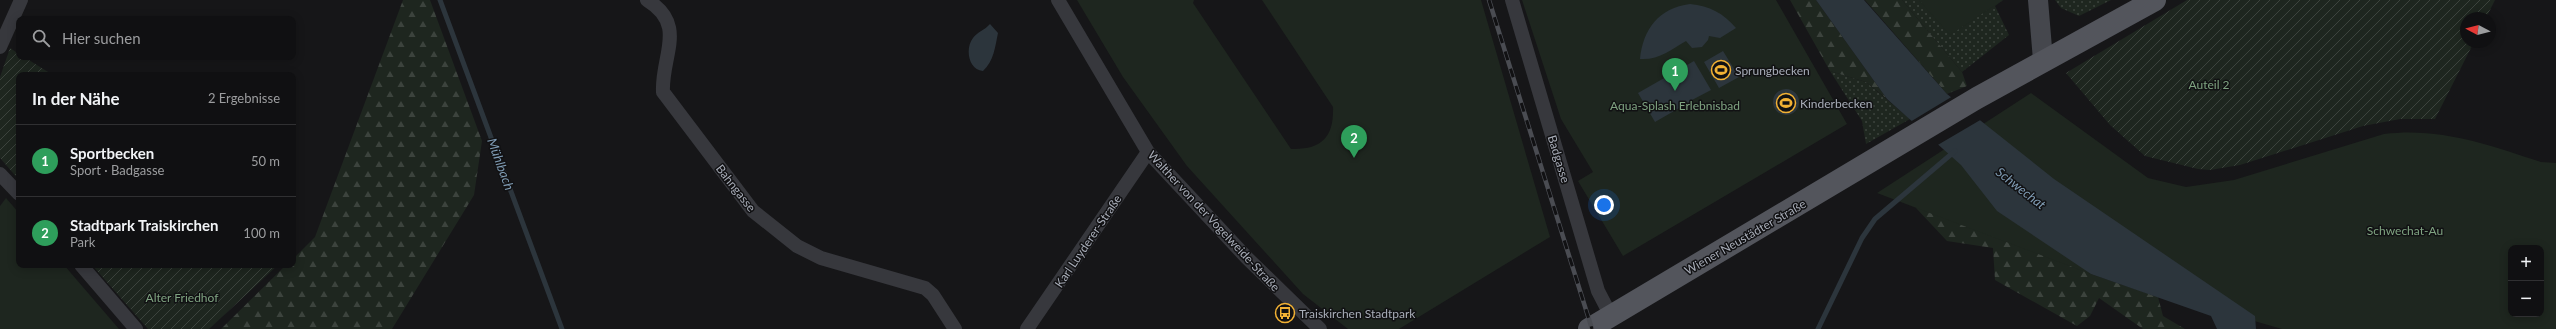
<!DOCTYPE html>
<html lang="de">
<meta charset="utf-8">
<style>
body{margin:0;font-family:Lato,sans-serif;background:#1e1e20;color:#f1f3f6}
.controls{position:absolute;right:12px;bottom:12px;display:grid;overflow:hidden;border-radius:8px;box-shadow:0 2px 10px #0003}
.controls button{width:36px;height:36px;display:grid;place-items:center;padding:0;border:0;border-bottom:1px solid #303032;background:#101012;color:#f1f3f6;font:20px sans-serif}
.compass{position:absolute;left:2460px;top:12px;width:36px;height:36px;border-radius:50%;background:#101012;box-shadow:0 2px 10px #0003;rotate:277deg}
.you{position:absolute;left:1604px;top:205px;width:14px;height:14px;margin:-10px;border:3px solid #fff;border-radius:50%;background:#1a73e8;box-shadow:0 0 0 6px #1a73e833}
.badge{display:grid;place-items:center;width:26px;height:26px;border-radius:50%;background:#d93025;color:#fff;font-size:13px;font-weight:700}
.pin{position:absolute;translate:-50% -33px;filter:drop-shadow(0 1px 2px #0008)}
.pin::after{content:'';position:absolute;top:21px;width:14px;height:12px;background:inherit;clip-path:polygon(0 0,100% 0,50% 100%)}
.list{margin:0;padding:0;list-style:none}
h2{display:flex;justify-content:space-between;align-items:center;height:52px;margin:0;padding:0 16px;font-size:17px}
h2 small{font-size:13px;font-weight:400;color:#9c9d9f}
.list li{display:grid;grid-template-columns:26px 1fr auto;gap:12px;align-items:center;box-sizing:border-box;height:72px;padding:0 16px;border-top:1px solid #303032}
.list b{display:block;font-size:15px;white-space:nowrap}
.list p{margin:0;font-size:13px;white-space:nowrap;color:#9c9d9f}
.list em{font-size:13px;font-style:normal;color:#9c9d9f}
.icon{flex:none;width:22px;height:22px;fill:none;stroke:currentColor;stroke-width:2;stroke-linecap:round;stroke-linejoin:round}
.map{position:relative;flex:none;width:2556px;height:329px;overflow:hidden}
.search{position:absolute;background:#101012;box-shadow:0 2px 10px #0003;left:16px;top:16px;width:280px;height:44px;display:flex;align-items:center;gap:10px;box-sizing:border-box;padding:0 14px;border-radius:8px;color:#9c9d9f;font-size:15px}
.panel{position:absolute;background:#101012;box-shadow:0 2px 10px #0003;left:16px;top:72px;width:280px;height:196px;border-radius:8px}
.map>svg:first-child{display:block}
.grass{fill:url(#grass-dots)}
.forest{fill:url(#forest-firs)}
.park{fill:#1e261f;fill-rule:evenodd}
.garden{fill:url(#garden-furrows)}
.water{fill:#2c353c}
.pier{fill:#161618}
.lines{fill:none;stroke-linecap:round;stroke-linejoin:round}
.stream{stroke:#2c353c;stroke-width:5}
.minor{stroke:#37383d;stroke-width:14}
.secondary{stroke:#45474d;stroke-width:20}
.primary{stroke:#53555c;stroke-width:22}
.rail-casing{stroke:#4a4c52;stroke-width:4.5}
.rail{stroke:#111113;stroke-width:3;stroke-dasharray:9;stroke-linecap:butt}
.labels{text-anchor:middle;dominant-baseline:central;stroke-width:3;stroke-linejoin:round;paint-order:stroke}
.poi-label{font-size:12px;fill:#a8adb8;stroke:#111113;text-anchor:start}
.park-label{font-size:12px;fill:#7fa381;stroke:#111113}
.street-label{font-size:12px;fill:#a8adb8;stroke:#111113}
.water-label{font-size:13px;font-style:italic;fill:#7f9bb3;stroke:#111113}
</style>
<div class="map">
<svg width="2556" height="329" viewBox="0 0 2556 329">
<defs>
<pattern id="grass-dots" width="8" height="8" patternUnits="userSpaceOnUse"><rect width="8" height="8" fill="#1e261f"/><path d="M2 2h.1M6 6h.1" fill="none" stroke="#3c433d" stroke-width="1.8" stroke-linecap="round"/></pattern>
<pattern id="forest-firs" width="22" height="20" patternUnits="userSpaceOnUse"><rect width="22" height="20" fill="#1e261f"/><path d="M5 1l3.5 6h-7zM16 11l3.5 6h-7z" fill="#3c433d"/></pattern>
<pattern id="garden-furrows" width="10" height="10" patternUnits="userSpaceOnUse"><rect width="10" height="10" fill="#1e261f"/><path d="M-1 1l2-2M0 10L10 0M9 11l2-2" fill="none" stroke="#3c433d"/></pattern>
</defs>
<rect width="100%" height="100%" fill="#161618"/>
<!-- grass -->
<path class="grass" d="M 1902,0 L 2003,0 L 1995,6 L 2009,35 L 1962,72 Z
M 2055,0 L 2111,0 L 2079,16 L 2061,8 Z
M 1830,71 L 1866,82 L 1910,119 L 1866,144 L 1862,121 Z"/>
<!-- forest -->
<path class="forest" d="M 403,0 L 430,0 L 482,141 L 474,195 L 392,329 L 221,329 L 286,265 L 293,265 L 293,259 L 315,237 Z
M 1790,0 L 1816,0 L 1887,99 L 1866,82 L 1830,71 Z
M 1865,0 L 1902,0 L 1962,72 L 1967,86 L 1947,94 Z
M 1961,165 L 2091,274 L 2158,297 L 2163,316 L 2185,329 L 2143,329 L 2099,298 L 2090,316 L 2077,326 L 1995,280 L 1993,248 L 1947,241 L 1916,208 Z"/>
<!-- park -->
<path class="park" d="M 1077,0 L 1194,0 L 1193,3 L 1291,149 C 1322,150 1334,137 1333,107 L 1262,0 L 1481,0 L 1550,237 L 1399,329 L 1348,329 L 1303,294 L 1187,166 L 1123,77 Z
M 1522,0 L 1776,0 L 1847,124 L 1623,256 L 1578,181 L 1593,172 L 1561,119 Z
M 1919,0 L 2003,0 L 1950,35 Z
M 2031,93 L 2148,178 L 2186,187 L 2234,180 L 2384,134 C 2440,127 2489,145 2541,162 L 2556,163 L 2556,329 L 2282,329 L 2091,274 L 1877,193 ZM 2511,248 L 2541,248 L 2541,314 L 2511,314 Z
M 6,198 L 19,213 L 19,265 L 64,265 L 119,329 L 0,329 L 0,206 Z"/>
<!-- garden -->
<path class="garden" d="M 2187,0 L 2495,0 L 2486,18 L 2466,18 L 2466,42 L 2474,42 L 2435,119 L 2400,119 L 2363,126 L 2240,165 L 2210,170 L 2198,169 L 2145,156 L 2110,125 L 2066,73 Z
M 10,48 L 19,54 L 19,57 L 24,57 L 53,75 L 19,75 L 19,180 L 0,158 L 0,77 Z
M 92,265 L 278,265 L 209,329 L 148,329 Z"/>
<!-- water -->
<path class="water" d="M 1816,0 L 1864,0 L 1947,94 L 2054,179 L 2255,316 L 2256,329 L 2217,329 L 2211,316 L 2091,274 L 1997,211 L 1961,165 L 1887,99 Z
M 1690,4 C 1710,6 1723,13 1736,28 L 1720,38 L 1709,36 L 1708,40 L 1702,47 L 1692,48 L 1686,41 C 1670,50 1660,60 1640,59 C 1643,29 1659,8 1690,4 Z
M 990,24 L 998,33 C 995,47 994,61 983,71 C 968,70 965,48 973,38 C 977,32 985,30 990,24 Z
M 1723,51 L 1739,77 L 1719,88 L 1704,62 Z
M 1694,61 L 1711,90 L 1692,100 L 1692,107 L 1681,107 L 1655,122 L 1638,93 Z
M1773 102a13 13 0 1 1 26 0a13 13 0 1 1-26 0Z"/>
<!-- pier -->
<path class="pier" d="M 1953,96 L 1982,119 L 1936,146 L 1910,122 Z"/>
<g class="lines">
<!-- stream -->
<path class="stream" d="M 440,0 L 562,329
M 1818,329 L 1862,238 L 1875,219 L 1955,151"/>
<!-- minor -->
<path class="minor" d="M 647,0 C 688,25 661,56 663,92 L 753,211 L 797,246 L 821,258 L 925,288 L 933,295 L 955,329
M 1058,0 L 1148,152 L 1247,258 L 1320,329
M 1512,0 L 1598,291 L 1611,316
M 0,47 L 21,0
M 0,174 L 19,194
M 81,265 L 136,329
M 1027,329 L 1148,152"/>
<!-- secondary -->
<path class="secondary" d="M 2038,0 L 2043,60"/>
<!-- primary -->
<path class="primary" d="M 1589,329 L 1977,98 L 2155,0"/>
<defs>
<path id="rail" d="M 1489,0 L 1592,329"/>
</defs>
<!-- rail casing -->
<use href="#rail" class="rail-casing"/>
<!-- rail -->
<use href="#rail" class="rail"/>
</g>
<!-- icons -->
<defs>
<symbol id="stadium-ring" viewBox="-11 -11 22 22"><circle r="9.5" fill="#111113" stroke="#f2b134" stroke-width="1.5"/><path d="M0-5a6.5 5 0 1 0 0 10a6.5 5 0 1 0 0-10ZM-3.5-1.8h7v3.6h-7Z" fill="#f2b134"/></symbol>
<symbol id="bus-ring" viewBox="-11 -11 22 22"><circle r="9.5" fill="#111113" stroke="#f2b134" stroke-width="1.5"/><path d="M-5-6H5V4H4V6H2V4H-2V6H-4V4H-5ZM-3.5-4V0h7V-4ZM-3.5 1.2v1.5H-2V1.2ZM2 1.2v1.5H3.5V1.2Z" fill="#f2b134"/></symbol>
</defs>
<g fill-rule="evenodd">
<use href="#stadium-ring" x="1710" y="59" width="22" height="22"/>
<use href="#stadium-ring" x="1775" y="92" width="22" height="22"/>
<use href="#bus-ring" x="1274" y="302" width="22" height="22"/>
</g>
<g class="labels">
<!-- poi labels -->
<g class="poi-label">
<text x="1735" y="70">Sprungbecken</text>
<text x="1800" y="103">Kinderbecken</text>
<text x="1299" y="313">Traiskirchen Stadtpark</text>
</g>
<!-- park labels -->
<g class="park-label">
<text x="2209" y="84">Auteil 2</text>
<text x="1675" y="105">Aqua-Splash Erlebnisbad</text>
<text x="2405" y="230">Schwechat-Au</text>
<text x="182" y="297">Alter Friedhof</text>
</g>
<!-- street labels -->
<g class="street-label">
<text transform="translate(1559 159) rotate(73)">Badgasse</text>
<text transform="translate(736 188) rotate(52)">Bahngasse</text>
<text transform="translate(1214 221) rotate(47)">Walther von der Vogelweide-Straße</text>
<text transform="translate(1745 237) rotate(-30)">Wiener Neustädter Straße</text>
<text transform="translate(1088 241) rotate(-56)">Karl Luyderer-Straße</text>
</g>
<!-- water labels -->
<g class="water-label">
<text transform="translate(501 164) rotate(70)">Mühlbach</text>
<text transform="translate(2021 188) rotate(38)">Schwechat</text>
</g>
</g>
</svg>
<div class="controls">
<button>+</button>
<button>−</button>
</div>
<svg class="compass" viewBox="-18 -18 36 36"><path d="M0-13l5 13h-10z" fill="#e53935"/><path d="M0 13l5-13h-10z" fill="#9c9d9f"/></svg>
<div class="you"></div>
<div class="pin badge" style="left:1675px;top:91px;background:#2e9e5b">1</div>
<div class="pin badge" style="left:1354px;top:158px;background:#2e9e5b">2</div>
<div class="search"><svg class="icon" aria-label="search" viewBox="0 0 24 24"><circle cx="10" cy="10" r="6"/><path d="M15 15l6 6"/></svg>Hier suchen</div>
<section class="panel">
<h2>In der Nähe<small>2 Ergebnisse</small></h2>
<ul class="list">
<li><span class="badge" style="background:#2e9e5b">1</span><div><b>Sportbecken</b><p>Sport · Badgasse</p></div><em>50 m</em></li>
<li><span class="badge" style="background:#2e9e5b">2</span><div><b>Stadtpark Traiskirchen</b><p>Park</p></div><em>100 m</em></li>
</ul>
</section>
</div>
